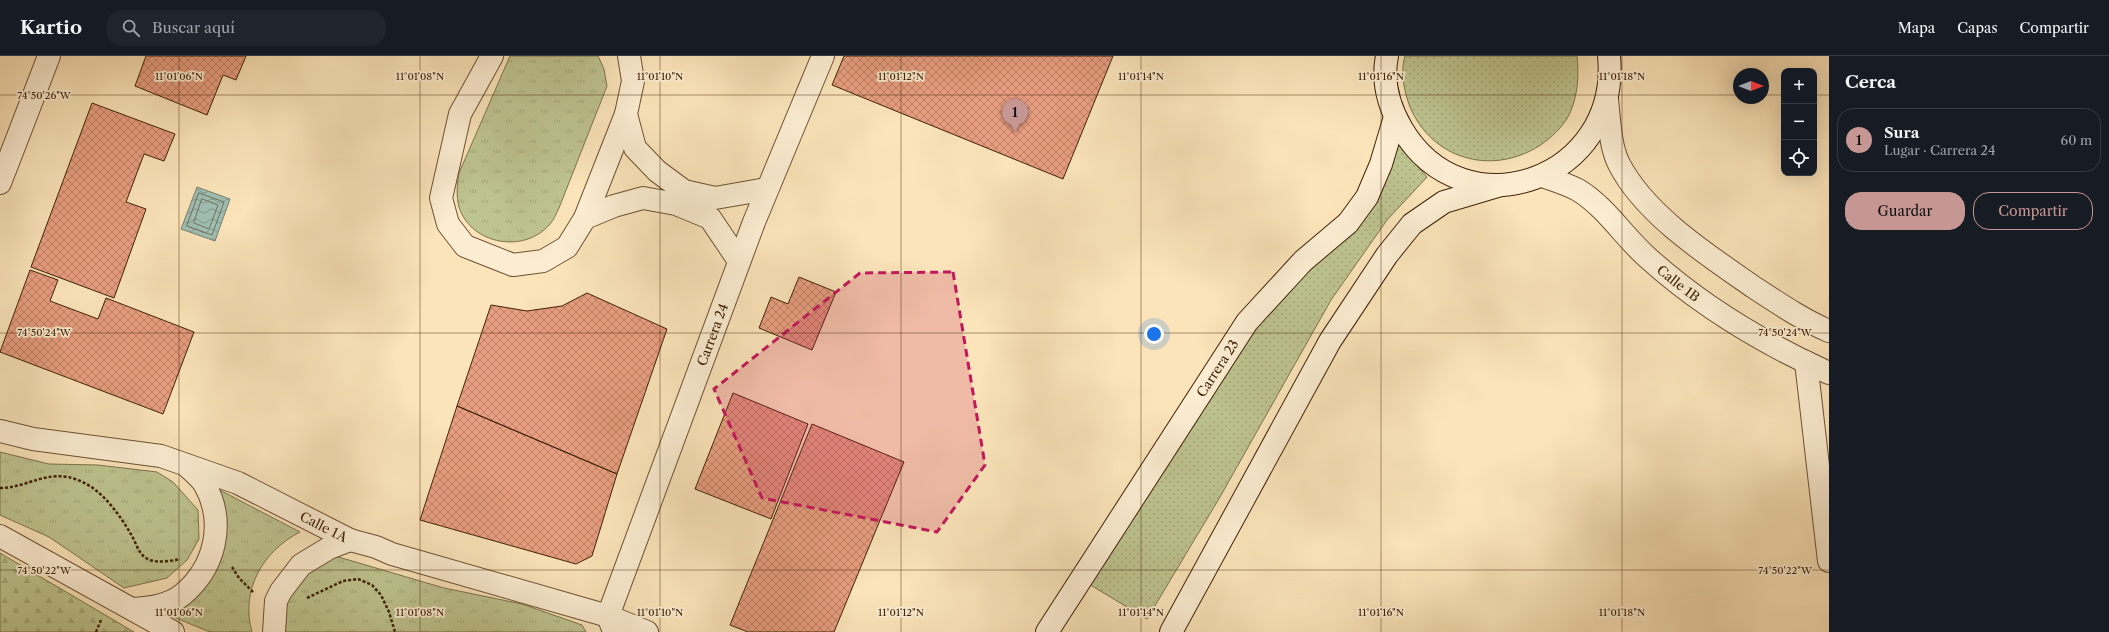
<!DOCTYPE html>
<html lang="es">
<meta charset="utf-8">
<style>
body{margin:0;font-family:"Libre Caslon Text",serif;background:#20242c;color:#f1f3f6}
.controls{position:absolute;right:12px;top:12px;display:grid;overflow:hidden;border-radius:8px;box-shadow:0 4px 16px #0002}
.controls button{width:36px;height:36px;display:grid;place-items:center;padding:0;border:0;border-bottom:1px solid #363941;background:#171b24;color:#f1f3f6;font:20px sans-serif}
.compass{position:absolute;left:1733px;top:12px;width:36px;height:36px;border-radius:50%;background:#171b24;box-shadow:0 4px 16px #0002;rotate:90deg}
.you{position:absolute;left:1154px;top:278px;width:14px;height:14px;margin:-10px;border:3px solid #fff;border-radius:50%;background:#1a73e8;box-shadow:0 0 0 6px #1a73e833}
.badge{display:grid;place-items:center;width:26px;height:26px;border-radius:50%;background:#c59692;color:#111;font-size:13px;font-weight:700}
.pin{position:absolute;translate:-50% -33px;filter:drop-shadow(0 1px 2px #0008)}
.pin::after{content:'';position:absolute;top:21px;width:14px;height:12px;background:inherit;clip-path:polygon(0 0,100% 0,50% 100%)}
.list{margin:0;padding:0;list-style:none}
h2{display:flex;justify-content:space-between;align-items:center;height:52px;margin:0;padding:0 16px;font-size:17px}
h2 small{font-size:13px;font-weight:400;color:#9ea1a6}
.list li{display:grid;grid-template-columns:26px 1fr auto;gap:12px;align-items:center;box-sizing:border-box;height:64px;margin:0 8px 8px;padding:0 8px;border:1px solid #363941;border-radius:16px}
.list b{display:block;font-size:15px;white-space:nowrap}
.list p{margin:0;font-size:13px;white-space:nowrap;color:#9ea1a6}
.list em{font-size:13px;font-style:normal;color:#9ea1a6}
.actions{display:flex;gap:8px;padding:12px 16px}
.actions a{flex:1;padding:9px 0;border:1px solid #c59692;border-radius:16px;text-align:center;font-size:14px;color:#c59692}
.actions .main{background:#c59692;color:#111}
.icon{flex:none;width:22px;height:22px;fill:none;stroke:currentColor;stroke-width:2;stroke-linecap:round;stroke-linejoin:round}
.map{position:relative;flex:none;width:1829px;height:576px;overflow:hidden}
header{display:flex;align-items:center;gap:24px;box-sizing:border-box;height:56px;padding:0 20px;background:#171b24;border-bottom:1px solid #363941}
header strong{font-size:19px}
nav{display:flex;gap:22px;margin-inline-start:auto;font-size:14px}
.search{width:280px;height:36px;background:#20242c;display:flex;align-items:center;gap:10px;box-sizing:border-box;padding:0 14px;border-radius:16px;color:#9ea1a6;font-size:15px}
main{display:flex}
aside{flex:1;background:#171b24}
.map>svg:first-child{display:block}
.grass{fill:url(#grass-dots);stroke:#7e734b}
.forest{fill:url(#forest-firs);stroke:#7e734b}
.park{fill:url(#park-tufts);stroke:#7e734b}
.water{fill:url(#water-waves);stroke:#79806d}
.lines{fill:none;stroke-linecap:round;stroke-linejoin:round}
.shore{stroke:#6f705c;stroke-width:1}
.building{fill:url(#building-cross-hatch);stroke:#3f2206}
.minor-casing{stroke:#6e5233;stroke-width:24}
.secondary-casing{stroke:#3f2206;stroke-width:24}
.path{stroke:#3f2206;stroke-width:2.5;stroke-dasharray:3 2;stroke-linecap:butt}
.minor{stroke:#fcedd2;stroke-width:22}
.secondary{stroke:#fcedd2;stroke-width:22}
.marked{fill:#c2185b;fill-opacity:0.2;stroke:#c2185b;stroke-width:3;stroke-dasharray:8 5;stroke-linejoin:round}
.ticks{fill:none;stroke:#3f2206;stroke-width:1;stroke-opacity:0.45}
.labels{text-anchor:middle;dominant-baseline:central;stroke-width:3.5;stroke-linejoin:round;paint-order:stroke}
.street-label{font-size:13px;fill:#3f2206;stroke:#fcedd2}
.ticks-label{font-size:10px;text-anchor:middle;fill:#3f2206;stroke:#fcedd2;stroke-width:3.5;stroke-linejoin:round;paint-order:stroke}
</style>
<header>
<strong>Kartio</strong>
<div class="search"><svg class="icon" aria-label="search" viewBox="0 0 24 24"><circle cx="10" cy="10" r="6"/><path d="M15 15l6 6"/></svg>Buscar aquí</div>
<nav><a>Mapa</a><a>Capas</a><a>Compartir</a></nav>
</header>
<main>
<div class="map">
<svg width="1829" height="576" viewBox="0 0 1829 576">
<defs>
<pattern id="grass-dots" width="8" height="8" patternUnits="userSpaceOnUse"><rect width="8" height="8" fill="#bec490"/><path d="M2 2h.1M6 6h.1" fill="none" stroke="#a4a87b" stroke-width="1.8" stroke-linecap="round"/></pattern>
<pattern id="forest-firs" width="22" height="20" patternUnits="userSpaceOnUse"><rect width="22" height="20" fill="#bec490"/><path d="M5 1l3.5 6h-7zM16 11l3.5 6h-7z" fill="#a4a87b"/></pattern>
<pattern id="park-tufts" width="24" height="20" patternUnits="userSpaceOnUse"><rect width="24" height="20" fill="#bec490"/><path d="M3 7l-1-3M5 7V3M7 7l1-3M15 17l-1-3M17 17v-4M19 17l1-3" fill="none" stroke="#a4a87b"/></pattern>
<pattern id="water-waves" width="16" height="10" patternUnits="userSpaceOnUse"><rect width="16" height="10" fill="#9fbeb2"/><path d="M0 5q4-4 8 0t8 0" fill="none" stroke="#839a8f"/></pattern>
<pattern id="building-cross-hatch" width="8" height="8" patternUnits="userSpaceOnUse"><rect width="8" height="8" fill="#e89e80"/><path d="M0 0l8 8M0 8l8-8" fill="none" stroke="#bd8067"/></pattern>
</defs>
<rect width="100%" height="100%" fill="#fbe4ba"/>
<filter id="stains"><feTurbulence type="fractalNoise" baseFrequency=".005" numOctaves="4"/><feColorMatrix values="0 0 0 0 .2 0 0 0 0 .09 0 0 0 0 .02 0 0 0 .5 -.17"/></filter>
<radialGradient id="worn" r=".72"><stop offset=".6" stop-color="#630" stop-opacity="0"/><stop offset="1" stop-color="#630" stop-opacity=".3"/></radialGradient>
<!-- grass -->
<path class="grass" d="M 1405,0 L 1577,0 C 1579,20 1578,38 1570,57 C 1564,70 1551,82 1539,90 C 1491,120 1432,103 1410,51 C 1404,35 1400,16 1405,0 Z
M 1396,79 L 1404,95 L 1427,121 L 1387,164 L 1331,244 L 1220,441 L 1147,563 L 1087,527 L 1256,271 L 1308,213 Z"/>
<!-- forest -->
<path class="forest" d="M 0,497 L 134,576 L 0,576 Z"/>
<!-- park -->
<path class="park" d="M 510,0 L 598,0 L 604,13 L 607,30 L 559,152 C 556,157 554,164 550,168 C 525,198 471,189 459,151 C 456,139 457,129 459,117 Z
M 0,396 L 49,408 L 98,409 L 157,416 L 173,426 L 198,454 L 199,483 L 187,504 L 167,522 L 124,532 L 49,481 L 0,459 Z
M 212,430 L 300,476 C 263,495 240,534 252,576 L 210,576 L 161,556 L 198,527 Z
M 335,500 L 444,532 L 522,548 L 582,569 L 586,576 L 279,576 L 281,553 L 307,504 Z"/>
<!-- water -->
<path class="water" d="M 197,131 L 230,143 L 215,185 L 181,173 Z"/>
<g class="lines">
<!-- shore -->
<path class="shore" d="M 199,137 L 224,146 L 212,179 L 187,170 Z
M 202,143 L 218,149 L 209,173 L 194,167 Z"/>
</g>
<!-- building -->
<path class="building" d="M 146,0 L 246,0 L 236,24 L 223,19 L 207,59 L 135,30 Z
M 844,0 L 1113,0 L 1063,123 L 832,29 Z
M 92,47 L 175,78 L 164,105 L 144,98 L 126,146 L 146,153 L 114,242 L 31,211 Z
M 30,214 L 58,224 L 50,245 L 98,263 L 106,242 L 194,276 L 163,358 L 0,296 Z
M 799,221 L 836,236 L 812,294 L 759,272 L 771,241 L 788,248 Z
M 587,237 L 667,273 L 617,418 L 457,350 L 491,249 L 527,255 L 562,250 Z
M 733,337 L 808,368 L 771,463 L 695,433 Z
M 457,350 L 617,418 L 592,500 L 576,508 L 420,464 Z
M 812,368 L 904,406 L 834,576 L 748,576 L 730,569 Z"/>
<g class="lines">
<defs>
<g id="minor">
<path d="M 492,0 L 460,58 L 441,142 L 448,168 L 465,190 L 513,209 L 543,205 L 567,191 L 585,162 L 614,150 L 643,142 L 676,148 L 710,162 L 739,205"/>
<path d="M 629,0 L 633,25 L 626,58 L 635,92 L 657,115 L 684,135 L 715,142 L 767,133"/>
<path d="M 1607,43 C 1609,62 1610,91 1619,108 C 1645,159 1709,200 1755,232 C 1778,247 1803,264 1829,275"/>
<path id="s1" d="M 1542,120 C 1554,124 1567,128 1578,134 C 1606,151 1624,181 1648,202 C 1700,249 1765,288 1829,317"/>
<path d="M 0,127 L 49,0"/>
<path d="M 585,162 L 626,58"/>
<path d="M 1806,306 L 1829,505"/>
<path id="s2" d="M 0,375 L 33,383 L 161,400 L 238,427 L 350,484 L 376,491 L 392,498 L 608,560 L 647,576"/>
<path d="M 0,480 L 173,576"/>
<path d="M 132,553 C 149,552 168,550 182,539 C 215,512 226,467 205,429 C 201,422 192,415 186,409"/>
<path id="s3" d="M 613,573 L 608,560 L 754,166 L 823,0"/>
<path d="M 274,576 L 276,545 L 281,535 L 301,509 L 329,492 L 350,484"/>
</g>
<g id="secondary">
<path d="M 1387,0 C 1382,25 1389,51 1402,73 C 1465,179 1621,123 1609,0"/>
<path id="s4" d="M 1047,576 L 1247,266 L 1303,205 L 1348,167 L 1367,141 L 1381,108 L 1395,61"/>
<path d="M 1171,576 L 1330,285 L 1387,199 L 1412,168 L 1444,146 L 1501,129"/>
</g>
</defs>
<!-- minor casing -->
<use href="#minor" class="minor-casing"/>
<!-- secondary casing -->
<use href="#secondary" class="secondary-casing"/>
<!-- path -->
<path class="path" d="M 0,432 C 28,432 48,412 78,424 C 102,433 120,459 132,480 C 137,489 139,500 150,504 C 159,507 171,505 180,503
M 232,511 L 239,522 L 254,537
M 307,542 L 343,525 L 358,523 L 372,529 L 381,539 L 389,556 L 395,576
M 96,576 L 101,564"/>
<!-- minor -->
<use href="#minor" class="minor"/>
<!-- secondary -->
<use href="#secondary" class="secondary"/>
</g>
<!-- marked area -->
<path class="marked" d="M 953,216 L 985,409 L 937,476 L 762,442 L 714,333 L 860,217 Z"/>
<!-- ticks -->
<path class="ticks" d="M 179,0 L 179,576M 420,0 L 420,576M 660,0 L 660,576M 901,0 L 901,576M 1141,0 L 1141,576M 1381,0 L 1381,576M 1622,0 L 1622,576M 0,39 L 1739,39M 1763,39 L 1784,39M 1814,39 L 1829,39M 0,277 L 1829,277M 0,514 L 1829,514"/>
<g class="labels">
<!-- street labels -->
<g class="street-label">
<text stroke="none"><textPath href="#s1" startOffset="176">Calle 1B</textPath></text>
<text stroke="none"><textPath href="#s3" startOffset="314">Carrera 24</textPath></text>
<text stroke="none"><textPath href="#s4" startOffset="314">Carrera 23</textPath></text>
<text stroke="none"><textPath href="#s2" startOffset="341">Calle 1A</textPath></text>
</g>
</g>
<g class="ticks-label">
<text x="179" y="24">11°01'06"N</text>
<text x="420" y="24">11°01'08"N</text>
<text x="660" y="24">11°01'10"N</text>
<text x="901" y="24">11°01'12"N</text>
<text x="1141" y="24">11°01'14"N</text>
<text x="1381" y="24">11°01'16"N</text>
<text x="1622" y="24">11°01'18"N</text>
<text x="44" y="43">74°50'26"W</text>
<text x="1785" y="280">74°50'24"W</text>
<text x="44" y="280">74°50'24"W</text>
<text x="1785" y="518">74°50'22"W</text>
<text x="44" y="518">74°50'22"W</text>
<text x="179" y="560">11°01'06"N</text>
<text x="420" y="560">11°01'08"N</text>
<text x="660" y="560">11°01'10"N</text>
<text x="901" y="560">11°01'12"N</text>
<text x="1141" y="560">11°01'14"N</text>
<text x="1381" y="560">11°01'16"N</text>
<text x="1622" y="560">11°01'18"N</text>
</g>
<rect width="100%" height="100%" filter="url(#stains)"/>
<rect width="100%" height="100%" fill="url(#worn)"/>
</svg>
<div class="controls">
<button>+</button>
<button>−</button>
<button><svg class="icon" aria-label="locate" viewBox="0 0 24 24"><circle cx="12" cy="12" r="6"/><path d="M12 2v4M12 18v4M2 12h4M18 12h4"/></svg></button>
</div>
<svg class="compass" viewBox="-18 -18 36 36"><path d="M0-13l5 13h-10z" fill="#e53935"/><path d="M0 13l5-13h-10z" fill="#9ea1a6"/></svg>
<div class="you"></div>
<div class="pin badge" style="left:1015px;top:76px">1</div>
</div>
<aside>
<h2>Cerca<small></small></h2>
<ul class="list">
<li><span class="badge">1</span><div><b>Sura</b><p>Lugar · Carrera 24</p></div><em>60 m</em></li>
</ul>
<div class="actions"><a class="main">Guardar</a><a>Compartir</a></div>
</aside>
</main>
